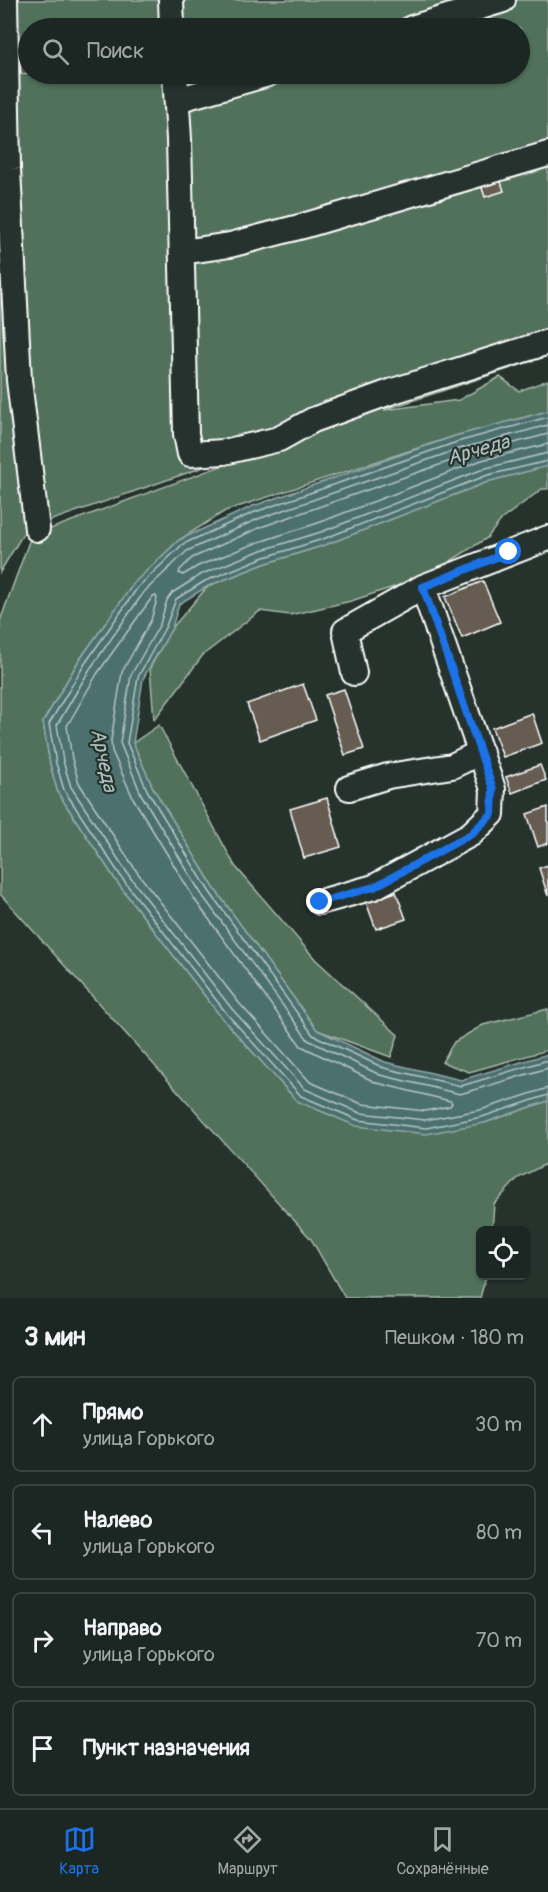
<!DOCTYPE html>
<html lang="ru">
<meta charset="utf-8">
<style>
body{margin:0;font-family:Pangolin,sans-serif;background:#29322f;color:#f1f3f6}
.controls{position:absolute;right:18px;bottom:18px;display:grid;overflow:hidden;border-radius:9px;box-shadow:0 2px 4px #0004}
.controls button{width:54px;height:54px;display:grid;place-items:center;padding:0;border:0;border-bottom:2px solid #3a4340;background:#1c2622;color:#f1f3f6;font:30px sans-serif}
.stop{position:absolute;width:18px;height:18px;margin:-14px;border:4px solid #1a73e8;border-radius:50%;background:#fff}
.stop.end{background:#1a73e8;border-color:#fff;box-shadow:0 2px 6px #0008}
.list{margin:0;padding:0;list-style:none}
h2{display:flex;justify-content:space-between;align-items:center;height:78px;margin:0;padding:0 24px;font-size:26px}
h2 small{font-size:20px;font-weight:400;color:#a0a5a5}
.list li{display:grid;grid-template-columns:39px 1fr auto;gap:18px;align-items:center;box-sizing:border-box;height:96px;margin:0 12px 12px;padding:0 12px;border:2px solid #3a4340;border-radius:9px}
.list b{display:block;font-size:22px;white-space:nowrap}
.list p{margin:0;font-size:20px;white-space:nowrap;color:#a0a5a5}
.list em{font-size:20px;font-style:normal;color:#a0a5a5}
.icon{flex:none;width:33px;height:33px;fill:none;stroke:currentColor;stroke-width:2;stroke-linecap:round;stroke-linejoin:round}
.map{position:relative;flex:none;width:548px;height:1298px;overflow:hidden}
.search{position:absolute;background:#1c2622;box-shadow:0 2px 4px #0004;left:18px;right:18px;top:18px;height:66px;display:flex;align-items:center;gap:15px;box-sizing:border-box;padding:0 21px;border-radius:33px;color:#a0a5a5;font-size:22px}
.sheet{height:510px;background:#1c2622}
nav{display:flex;justify-content:space-around;align-items:center;box-sizing:border-box;height:84px;border-top:2px solid #3a4340;background:#1c2622;font-size:16px;color:#a0a5a5}
nav a{display:grid;justify-items:center;gap:3px}
nav .on{color:#1a73e8}
.map>svg:first-child{display:block}
.green{fill:#51715b;stroke:#a8b8ad;stroke-width:1.5;fill-rule:evenodd}
.water{fill:#4b706e;stroke:#93a9a8;stroke-width:1.5}
.lines{fill:none;stroke-linecap:round;stroke-linejoin:round}
.shore{stroke:#b7c6c5;stroke-width:1.5}
.building{fill:#665b51;stroke:#fff;stroke-width:1.5}
.minor-casing{stroke:#fff;stroke-width:28}
.minor{stroke:#26332d;stroke-width:24}
.route{stroke:#1a73e8;stroke-width:8}
.labels{text-anchor:middle;dominant-baseline:central;stroke-width:4.5;stroke-linejoin:round;paint-order:stroke}
.water-label{font-size:20px;font-style:italic;fill:#aebfbe;stroke:#26332d}
</style>
<div class="map">
<svg width="548" height="1298" viewBox="0 0 548 1298">
<rect width="100%" height="100%" fill="#26332d"/>
<filter id="ink" filterUnits="userSpaceOnUse"><feTurbulence type="fractalNoise" baseFrequency=".0167" numOctaves="2"/><feDisplacementMap in="SourceGraphic" scale="12" xChannelSelector="R" yChannelSelector="G"/><feConvolveMatrix kernelMatrix="1 2 1 2 8 2 1 2 1" color-interpolation-filters="sRGB"/></filter>
<g filter="url(#ink)">
<!-- green -->
<path class="green" d="M 0,0 L 548,0 L 548,356 L 384,410 L 459,400 L 500,377 L 519,391 L 548,380 L 548,411 L 455,436 L 225,511 L 179,540 L 134,583 L 78,662 L 43,722 L 50,764 L 58,793 L 119,885 L 222,1018 L 297,1101 L 484,1123 L 548,1101 L 548,1163 L 518,1178 L 494,1204 L 492,1230 L 480,1230 L 480,1276 L 486,1276 L 480,1298 L 345,1298 L 311,1239 L 0,894 L 0,621 L 31,536 L 286,442 L 204,467 L 26,529 L 0,572 ZM 28,28 L 520,28 L 520,74 L 28,74 Z
M 548,466 L 548,489 L 542,489 L 502,519 L 487,538 L 427,576 L 351,601 L 290,615 L 260,611 L 203,655 L 154,720 L 150,668 L 172,628 L 208,586 L 264,564 L 325,545 L 490,481 Z
M 159,725 L 235,866 L 316,960 L 398,1035 L 391,1057 L 317,1030 L 214,888 L 153,788 L 133,743 Z
M 548,1009 L 548,1050 L 469,1072 L 442,1062 L 454,1042 L 483,1025 Z"/>
<!-- water -->
<path class="water" d="M 548,411 L 548,466 L 490,481 L 325,545 L 264,564 L 208,586 L 179,604 L 172,628 L 143,679 L 133,743 L 153,788 L 214,888 L 317,1030 L 385,1062 L 461,1080 L 548,1054 L 548,1101 L 484,1123 L 426,1134 L 356,1126 L 297,1101 L 222,1018 L 119,885 L 58,793 L 50,764 L 43,722 L 78,662 L 134,583 L 179,540 L 253,506 L 455,436 Z"/>
<g class="lines">
<!-- shore -->
<path class="shore" d="M 548,417 L 457,442 L 255,512 L 183,544 L 138,587 L 84,665 L 49,724 L 56,763 L 64,790 L 124,881 L 227,1014 L 301,1096 L 358,1120 L 426,1128 L 482,1117 L 548,1095
M 548,425 L 459,449 L 258,519 L 187,551 L 144,592 L 90,669 L 57,725 L 63,761 L 71,787 L 130,877 L 232,1009 L 305,1089 L 360,1113 L 425,1120 L 480,1110 L 548,1088
M 548,434 L 462,457 L 261,527 L 192,558 L 180,570 L 179,573 L 183,575 L 198,566 L 256,543 L 318,523 L 482,460 L 548,444
M 548,453 L 486,468 L 321,532 L 259,551 L 202,574 L 172,593 L 167,600 L 160,624 L 131,675 L 120,743 L 141,794 L 202,895 L 308,1040 L 380,1075 L 460,1094 L 548,1068
M 548,461 L 488,475 L 323,539 L 262,558 L 205,581 L 176,599 L 166,626 L 138,677 L 127,743 L 147,790 L 209,891 L 313,1035 L 384,1068 L 461,1086 L 548,1060
M 153,596 L 156,596 L 157,599 L 151,620 L 122,672 L 111,740 L 112,751 L 133,798 L 195,900 L 301,1046 L 377,1083 L 450,1101 L 452,1103 L 450,1106 L 425,1111 L 362,1104 L 310,1082 L 239,1003 L 137,872 L 79,783 L 72,759 L 67,726 L 97,674 Z"/>
</g>
<!-- building -->
<path class="building" d="M 20,60 L 28,60 L 28,74 L 39,74 L 21,74 Z
M 499,176 L 504,191 L 485,197 L 480,182 Z
M 483,581 L 500,622 L 462,638 L 445,597 Z
M 303,684 L 316,720 L 260,740 L 247,704 Z
M 344,689 L 364,749 L 345,755 L 325,695 Z
M 532,713 L 542,743 L 503,757 L 492,728 Z
M 540,765 L 546,780 L 512,793 L 506,777 Z
M 327,798 L 341,847 L 304,858 L 290,809 Z
M 548,807 L 548,843 L 538,847 L 527,814 Z
M 548,865 L 548,896 L 539,868 Z
M 396,892 L 406,919 L 376,929 L 366,902 Z"/>
<g class="lines">
<defs>
<path id="minor" d="M 5,0 L 8,169 L 19,380 L 37,529
M 171,0 L 172,28
M 412,28 L 503,0
M 175,74 L 179,139 L 186,434 L 190,454 L 224,452 L 279,439 L 313,420 L 393,391 L 548,342
M 177,100 L 268,74
M 182,252 L 230,245 L 303,226 L 548,154
M 354,673 L 345,631 L 423,587 L 548,538
M 349,788 L 388,776 L 452,766 L 481,752
M 320,902 L 374,887 L 471,834 L 492,814 L 493,789 L 423,587"/>
</defs>
<!-- minor casing -->
<use href="#minor" class="minor-casing"/>
<!-- minor -->
<use href="#minor" class="minor"/>
</g>
</g>
<g class="lines" filter="url(#ink)">
<!-- route -->
<path class="route" d="M 320,902 L 374,887 L 471,834 L 492,814 L 493,789 L 423,587 L 509,552"/>
</g>
<g class="labels">
<!-- water labels -->
<g class="water-label">
<text transform="translate(478 450) rotate(-16)">Арчеда</text>
<text transform="translate(104 760) rotate(78)">Арчеда</text>
</g>
</g>
</svg>
<div class="controls">
<button><svg class="icon" aria-label="locate" viewBox="0 0 24 24"><circle cx="12" cy="12" r="6"/><path d="M12 2v4M12 18v4M2 12h4M18 12h4"/></svg></button>
</div>
<div class="stop" style="left:509px;top:552px"></div>
<div class="stop end" style="left:320px;top:902px"></div>
<div class="search"><svg class="icon" aria-label="search" viewBox="0 0 24 24"><circle cx="10" cy="10" r="6"/><path d="M15 15l6 6"/></svg>Поиск</div>
</div>
<section class="sheet">
<h2>3 мин<small>Пешком · 180 m</small></h2>
<ul class="list">
<li><svg class="icon" aria-label="ahead" viewBox="0 0 24 24"><path d="M12 20V5M6 11l6-6 6 6"/></svg><div><b>Прямо</b><p>улица Горького</p></div><em>30 m</em></li>
<li><svg class="icon" aria-label="left" viewBox="0 0 24 24"><path d="M17 20v-9H6M10 6l-5 5 5 5"/></svg><div><b>Налево</b><p>улица Горького</p></div><em>80 m</em></li>
<li><svg class="icon" aria-label="right" viewBox="0 0 24 24"><path d="M7 20v-9h11M14 6l5 5-5 5"/></svg><div><b>Направо</b><p>улица Горького</p></div><em>70 m</em></li>
<li><svg class="icon" aria-label="arrive" viewBox="0 0 24 24"><path d="M6 21V4h12l-3 4 3 4H6"/></svg><div><b>Пункт назначения</b></div></li>
</ul>
</section>
<nav>
<a class="on"><svg class="icon" aria-label="map" viewBox="0 0 24 24"><path d="M3 6l6-2 6 2 6-2v14l-6 2-6-2-6 2zM9 4v14M15 6v14"/></svg>Карта</a>
<a><svg class="icon" aria-label="directions" viewBox="0 0 24 24"><path d="M12 3l9 9-9 9-9-9zM9 14v-3h6M13 9l2 2-2 2"/></svg>Маршрут</a>
<a><svg class="icon" aria-label="saved" viewBox="0 0 24 24"><path d="M7 4h10v16l-5-4-5 4z"/></svg>Сохранённые</a>
</nav>
